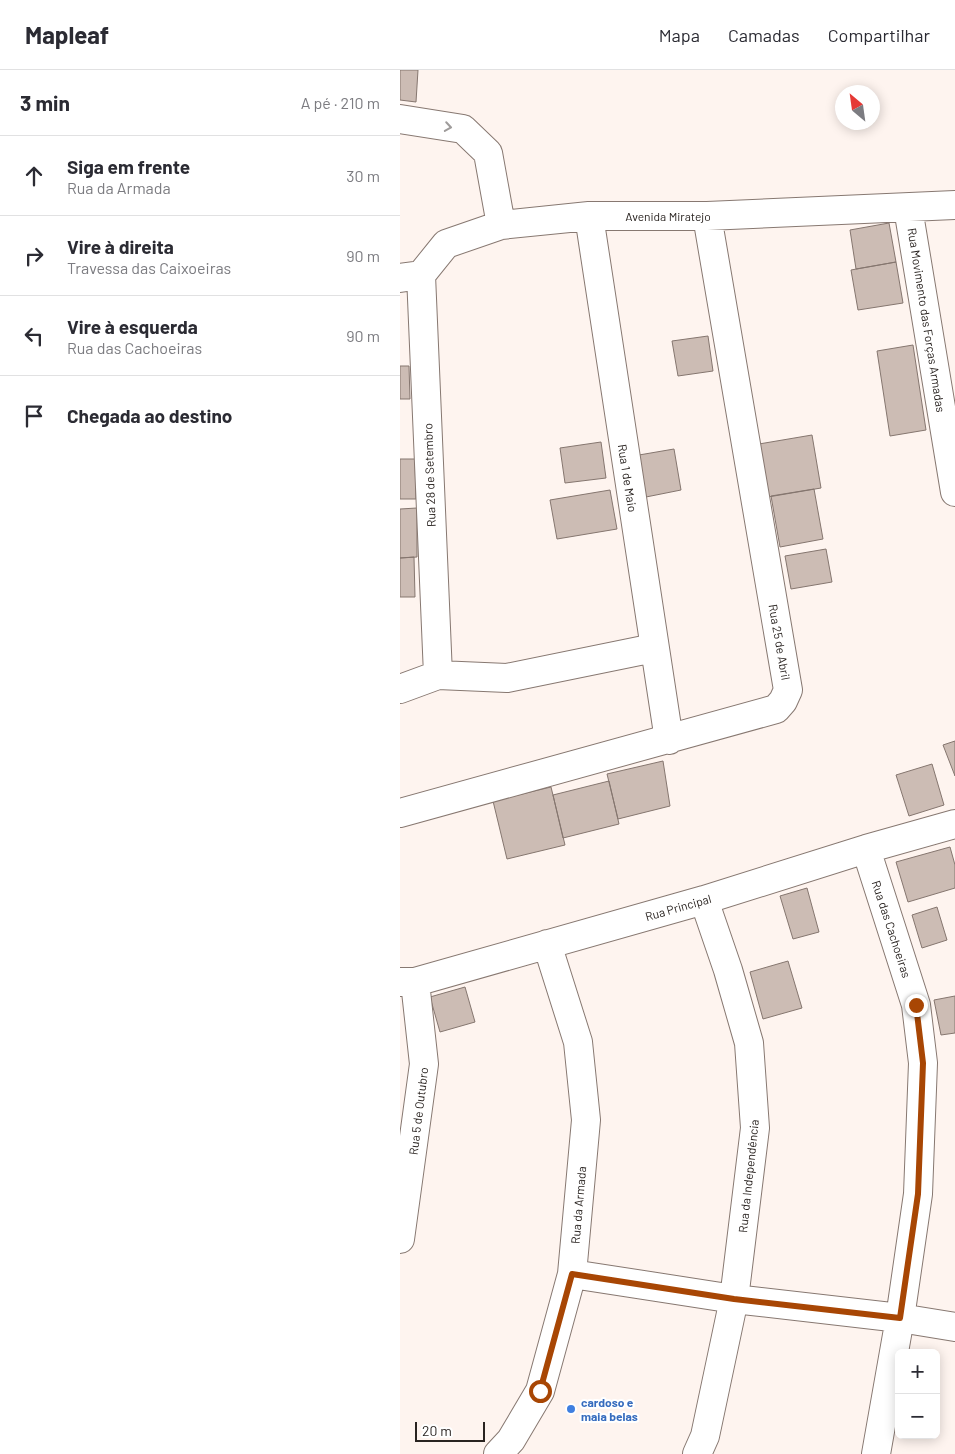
<!DOCTYPE html>
<html lang="pt">
<meta charset="utf-8">
<style>
body{margin:0;font-family:Barlow,sans-serif;background:#f7f7f7;color:#2b2b33}
.controls{position:absolute;right:15px;bottom:15px;display:grid;overflow:hidden;border-radius:8px;box-shadow:0 2px 12px #0003}
.controls button{width:45px;height:45px;display:grid;place-items:center;padding:0;border:0;border-bottom:1px solid #e1e1e2;background:#fff;color:#2b2b33;font:25px sans-serif}
.compass{position:absolute;left:435px;top:15px;width:45px;height:45px;border-radius:50%;background:#fff;box-shadow:0 2px 12px #0003;rotate:331deg}
.scale{position:absolute;left:15px;bottom:12px;width:70px;box-sizing:border-box;padding-left:5px;border:2px solid #292320;border-top:0;font-size:14px;line-height:18px;white-space:nowrap;color:#292320;-webkit-text-stroke:4px #fff;paint-order:stroke}
.stop{position:absolute;width:15px;height:15px;margin:-11px;border:4px solid #a84604;border-radius:50%;background:#fff}
.stop.end{background:#a84604;border-color:#fff;box-shadow:0 1px 5px #0008}
.list{margin:0;padding:0;list-style:none}
h2{display:flex;justify-content:space-between;align-items:center;height:65px;margin:0;padding:0 20px;font-size:21px}
h2 small{font-size:16px;font-weight:400;color:#7c7c81}
.list li{display:grid;grid-template-columns:32px 1fr auto;gap:15px;align-items:center;box-sizing:border-box;height:80px;padding:0 20px;border-top:1px solid #e1e1e2}
.list b{display:block;font-size:19px;white-space:nowrap}
.list p{margin:0;font-size:16px;white-space:nowrap;color:#7c7c81}
.list em{font-size:16px;font-style:normal;color:#7c7c81}
.icon{flex:none;width:28px;height:28px;fill:none;stroke:currentColor;stroke-width:2;stroke-linecap:round;stroke-linejoin:round}
.map{position:relative;flex:none;width:555px;height:1384px;overflow:hidden}
header{display:flex;align-items:center;gap:30px;box-sizing:border-box;height:70px;padding:0 25px;background:#fff;border-bottom:1px solid #e1e1e2}
header strong{font-size:24px}
nav{display:flex;gap:28px;margin-inline-start:auto;font-size:18px}
main{display:flex}
aside{flex:1;background:#fff}
.map>svg:first-child{display:block}
.building{fill:#ccbcb4;stroke:#85766f}
.lines{fill:none;stroke-linecap:round;stroke-linejoin:round}
.minor-casing{stroke:#877871;stroke-width:30}
.minor{stroke:#fff;stroke-width:28}
.oneway{stroke:#9f9c9b}
.route{stroke:#a84604;stroke-width:6}
.shop-dot{fill:#3f7fe0;stroke:#fff;stroke-width:2}
.labels{text-anchor:middle;dominant-baseline:central;stroke-width:4;stroke-linejoin:round;paint-order:stroke}
.street-label{font-size:12px;fill:#292320;stroke:#fff}
.shop-label{font-size:12px;font-weight:bold;fill:#366cbe;stroke:#fff;text-anchor:start}
</style>
<header>
<strong>Mapleaf</strong>
<nav><a>Mapa</a><a>Camadas</a><a>Compartilhar</a></nav>
</header>
<main>
<aside>
<h2>3 min<small>A pé · 210 m</small></h2>
<ul class="list">
<li><svg class="icon" aria-label="ahead" viewBox="0 0 24 24"><path d="M12 20V5M6 11l6-6 6 6"/></svg><div><b>Siga em frente</b><p>Rua da Armada</p></div><em>30 m</em></li>
<li><svg class="icon" aria-label="right" viewBox="0 0 24 24"><path d="M7 20v-9h11M14 6l5 5-5 5"/></svg><div><b>Vire à direita</b><p>Travessa das Caixoeiras</p></div><em>90 m</em></li>
<li><svg class="icon" aria-label="left" viewBox="0 0 24 24"><path d="M17 20v-9H6M10 6l-5 5 5 5"/></svg><div><b>Vire à esquerda</b><p>Rua das Cachoeiras</p></div><em>90 m</em></li>
<li><svg class="icon" aria-label="arrive" viewBox="0 0 24 24"><path d="M6 21V4h12l-3 4 3 4H6"/></svg><div><b>Chegada ao destino</b></div></li>
</ul>
</aside>
<div class="map">
<svg width="555" height="1384" viewBox="0 0 555 1384">
<rect width="100%" height="100%" fill="#fef4ef"/>
<!-- building -->
<path class="building" d="M 0,0 L 18,0 L 16,32 L 0,30 Z
M 489,153 L 496,192 L 456,199 L 450,160 Z
M 496,192 L 503,233 L 458,240 L 451,200 Z
M 308,266 L 313,301 L 278,306 L 272,271 Z
M 513,275 L 526,360 L 490,366 L 477,281 Z
M 0,296 L 9,296 L 10,329 L 0,329 Z
M 412,365 L 421,418 L 368,427 L 359,374 Z
M 201,372 L 206,408 L 165,413 L 160,378 Z
M 274,379 L 281,420 L 246,427 L 239,385 Z
M 0,389 L 15,389 L 16,429 L 0,429 Z
M 414,419 L 423,469 L 380,477 L 371,426 Z
M 210,420 L 217,459 L 157,469 L 150,430 Z
M 17,438 L 17,487 L 0,488 L 0,439 Z
M 426,479 L 432,512 L 391,519 L 385,486 Z
M 14,487 L 15,527 L 0,527 L 0,488 Z
M 555,671 L 555,706 L 543,675 Z
M 263,691 L 270,736 L 218,749 L 207,704 Z
M 532,694 L 544,735 L 509,746 L 496,705 Z
M 209,711 L 219,754 L 163,768 L 153,725 Z
M 151,717 L 165,775 L 107,789 L 93,731 Z
M 550,777 L 555,795 L 555,818 L 508,832 L 496,792 Z
M 407,818 L 419,862 L 393,869 L 380,826 Z
M 537,837 L 547,870 L 522,878 L 512,845 Z
M 388,891 L 402,938 L 363,949 L 350,902 Z
M 65,917 L 75,952 L 40,962 L 30,927 Z
M 555,926 L 555,963 L 541,965 L 534,930 Z"/>
<g class="lines">
<defs>
<path id="minor" d="M 0,49 L 63,59 L 88,83 L 101,155
M 508,138 L 555,422
M 189,146 L 269,670
M 21,205 L 38,605
M 0,208 L 21,205 L 46,174 L 101,155 L 189,146 L 307,146 L 555,135
M 0,619 L 38,605 L 107,608 L 254,578
M 0,743 L 376,639 L 383,631 L 388,620 L 307,146
M 466,779 L 516,935 L 523,993 L 518,1124 L 500,1248 L 476,1384
M 0,912 L 15,912 L 304,830 L 466,779 L 555,754
M 0,1169 L 24,994 L 15,912
M 172,1204 L 334,1229 L 500,1248 L 555,1257
M 98,1384 L 111,1370 L 140,1321 L 172,1204 L 186,1050 L 178,972 L 147,874
M 297,1384 L 305,1366 L 334,1229 L 355,1058 L 349,973 L 328,900 L 304,830"/>
</defs>
<!-- minor casing -->
<use href="#minor" class="minor-casing"/>
<!-- minor -->
<use href="#minor" class="minor"/>
</g>
<!-- one-way arrows -->
<defs><path id="oneway-chevron" d="M-2-3.5L2.5 0L-2 3.5" fill="none" stroke-width="1.6" stroke-linecap="round" stroke-linejoin="round" transform="scale(1.25)"/></defs>
<use class="oneway" href="#oneway-chevron" transform="translate(48 57) rotate(9)"/>
<g class="lines">
<!-- route -->
<path class="route" d="M 140,1321 L 172,1204 L 334,1229 L 500,1248 L 518,1124 L 523,993 L 516,935"/>
</g>
<!-- markers -->
<circle class="shop-dot" cx="171" cy="1339" r="5"/>
<g class="labels">
<!-- street labels -->
<g class="street-label">
<text x="268" y="146">Avenida Miratejo</text>
<text transform="translate(527 250) rotate(81)">Rua Movimento das Forças Armadas</text>
<text transform="translate(29 405) rotate(-92)">Rua 28 de Setembro</text>
<text transform="translate(228 408) rotate(81)">Rua 1 de Maio</text>
<text transform="translate(380 572) rotate(80)">Rua 25 de Abril</text>
<text transform="translate(278 837) rotate(-16)">Rua Principal</text>
<text transform="translate(492 859) rotate(72)">Rua das Cachoeiras</text>
<text transform="translate(18 1041) rotate(-83)">Rua 5 de Outubro</text>
<text transform="translate(348 1106) rotate(-84)">Rua da Independência</text>
<text transform="translate(178 1135) rotate(-85)">Rua da Armada</text>
</g>
<!-- shop labels -->
<g class="shop-label">
<text x="181" y="1332">cardoso e<tspan x="181" dy="14">maia belas</tspan></text>
</g>
</g>
</svg>
<div class="controls">
<button>+</button>
<button>−</button>
</div>
<svg class="compass" viewBox="-18 -18 36 36"><path d="M0-13l5 13h-10z" fill="#e53935"/><path d="M0 13l5-13h-10z" fill="#7c7c81"/></svg>
<div class="scale">20 m</div>
<div class="stop" style="left:140px;top:1321px"></div>
<div class="stop end" style="left:516px;top:935px"></div>
</div>
</main>
